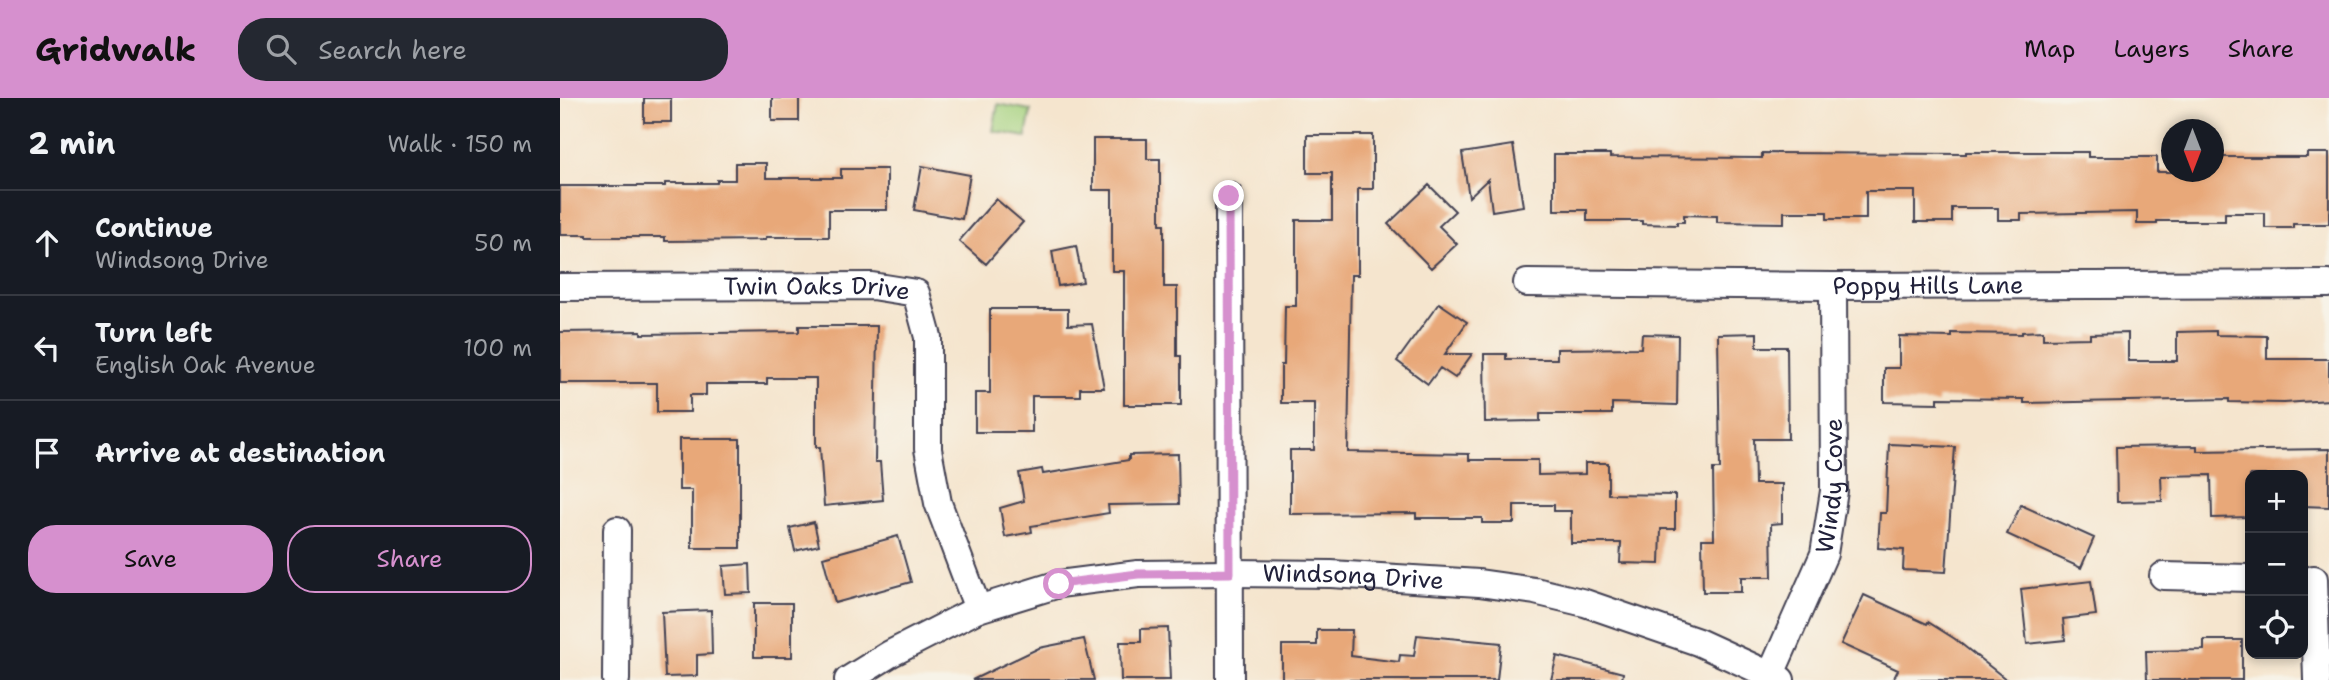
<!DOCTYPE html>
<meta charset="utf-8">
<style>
body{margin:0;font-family:"Shantell Sans",sans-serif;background:#242831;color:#f1f3f6}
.controls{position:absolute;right:21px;bottom:21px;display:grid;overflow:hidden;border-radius:14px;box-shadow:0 4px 10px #0003}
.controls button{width:63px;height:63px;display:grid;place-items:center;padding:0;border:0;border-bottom:2px solid #363941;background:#171b24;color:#f1f3f6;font:35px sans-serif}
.compass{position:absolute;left:1601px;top:21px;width:63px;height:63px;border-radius:50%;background:#171b24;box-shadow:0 4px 10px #0003;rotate:180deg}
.stop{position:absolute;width:21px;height:21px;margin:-16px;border:5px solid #d690ce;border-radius:50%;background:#fff}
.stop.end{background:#d690ce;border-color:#fff;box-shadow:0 2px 7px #0008}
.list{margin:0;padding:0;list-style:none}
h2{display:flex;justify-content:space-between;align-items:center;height:91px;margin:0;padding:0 28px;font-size:30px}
h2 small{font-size:23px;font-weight:400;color:#9ea1a6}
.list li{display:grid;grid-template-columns:46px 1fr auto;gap:21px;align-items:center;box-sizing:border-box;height:105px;padding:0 28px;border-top:2px solid #363941}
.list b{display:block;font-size:26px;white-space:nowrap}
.list p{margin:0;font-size:23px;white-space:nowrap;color:#9ea1a6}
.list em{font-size:23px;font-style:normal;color:#9ea1a6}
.actions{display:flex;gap:14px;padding:21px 28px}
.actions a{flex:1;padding:16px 0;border:2px solid #d690ce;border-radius:28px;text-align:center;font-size:24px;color:#d690ce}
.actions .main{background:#d690ce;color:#111}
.icon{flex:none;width:38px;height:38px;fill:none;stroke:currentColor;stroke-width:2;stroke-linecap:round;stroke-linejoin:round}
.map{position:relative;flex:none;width:1769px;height:582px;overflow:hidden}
header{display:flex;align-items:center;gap:42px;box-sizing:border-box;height:98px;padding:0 35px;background:#d690ce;color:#111}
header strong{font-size:33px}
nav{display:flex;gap:38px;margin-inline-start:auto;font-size:24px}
.search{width:490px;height:63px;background:#242831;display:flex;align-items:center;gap:18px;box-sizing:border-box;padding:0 24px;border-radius:28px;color:#9ea1a6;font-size:26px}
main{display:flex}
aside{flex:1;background:#171b24}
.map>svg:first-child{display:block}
.green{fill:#a4d17e;stroke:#637a5c;stroke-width:2}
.building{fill:#e8a879}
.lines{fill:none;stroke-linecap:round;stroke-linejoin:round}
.minor-casing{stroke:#423f51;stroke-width:30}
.minor{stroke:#fff;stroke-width:26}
.route{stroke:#d690ce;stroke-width:9}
.labels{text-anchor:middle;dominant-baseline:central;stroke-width:7;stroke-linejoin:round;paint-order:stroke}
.street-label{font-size:24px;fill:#22223b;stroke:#f7f3e8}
</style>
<header>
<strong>Gridwalk</strong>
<div class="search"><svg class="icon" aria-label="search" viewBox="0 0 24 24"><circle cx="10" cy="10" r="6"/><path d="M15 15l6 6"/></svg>Search here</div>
<nav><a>Map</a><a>Layers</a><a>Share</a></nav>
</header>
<main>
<aside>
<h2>2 min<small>Walk · 150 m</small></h2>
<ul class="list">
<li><svg class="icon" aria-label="ahead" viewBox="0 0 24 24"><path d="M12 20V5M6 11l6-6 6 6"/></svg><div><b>Continue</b><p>Windsong Drive</p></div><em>50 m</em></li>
<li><svg class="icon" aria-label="left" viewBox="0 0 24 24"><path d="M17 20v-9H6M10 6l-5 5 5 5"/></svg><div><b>Turn left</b><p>English Oak Avenue</p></div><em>100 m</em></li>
<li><svg class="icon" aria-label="arrive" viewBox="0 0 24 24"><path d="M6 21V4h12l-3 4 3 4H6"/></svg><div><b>Arrive at destination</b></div></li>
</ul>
<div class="actions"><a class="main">Save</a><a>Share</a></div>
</aside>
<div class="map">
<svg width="1769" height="582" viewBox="0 0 1769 582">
<rect width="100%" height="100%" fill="#f7f3e8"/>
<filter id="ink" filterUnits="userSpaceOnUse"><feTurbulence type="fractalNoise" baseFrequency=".0143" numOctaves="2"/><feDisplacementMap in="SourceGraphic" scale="14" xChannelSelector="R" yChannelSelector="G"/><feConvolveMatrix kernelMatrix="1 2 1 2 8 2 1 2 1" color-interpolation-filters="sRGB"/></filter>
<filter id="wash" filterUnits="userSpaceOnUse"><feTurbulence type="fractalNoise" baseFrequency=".00686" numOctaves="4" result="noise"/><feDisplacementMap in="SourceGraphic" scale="28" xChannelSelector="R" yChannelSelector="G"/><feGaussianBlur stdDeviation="1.57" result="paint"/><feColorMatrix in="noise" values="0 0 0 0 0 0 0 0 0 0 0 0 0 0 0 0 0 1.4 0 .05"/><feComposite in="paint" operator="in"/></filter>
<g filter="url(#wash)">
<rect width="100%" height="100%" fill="#f5e5ce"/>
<!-- green -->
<path class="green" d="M 438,6 L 471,12 L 466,39 L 433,33 Z"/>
<g id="blocks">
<!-- building -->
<path class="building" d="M 84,0 L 111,0 L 111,24 L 84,24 Z
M 212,0 L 239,0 L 239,23 L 212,23 Z
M 747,37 L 813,37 L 813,91 L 798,91 L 798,177 L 791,177 L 788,354 L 909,356 L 909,362 L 978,362 L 978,377 L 1025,376 L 1025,365 L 1048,365 L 1048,396 L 1115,397 L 1115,431 L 1101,431 L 1100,466 L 1060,465 L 1061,445 L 1011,445 L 1011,413 L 994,413 L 994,407 L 954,407 L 954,425 L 922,425 L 922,420 L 856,420 L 856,415 L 730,416 L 730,352 L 754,352 L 754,305 L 721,305 L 721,267 L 724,267 L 725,208 L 736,208 L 736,122 L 772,122 L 772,75 L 747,75 Z
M 533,41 L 587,41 L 587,61 L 600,61 L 600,126 L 604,126 L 604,189 L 617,189 L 617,258 L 621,258 L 621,307 L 564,307 L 564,173 L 552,173 L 552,92 L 533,92 Z
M 953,47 L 963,108 L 932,113 L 928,81 L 909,99 L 902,55 Z
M 1406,54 L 1528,54 L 1528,59 L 1597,59 L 1597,74 L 1654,74 L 1654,59 L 1747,59 L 1747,55 L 1769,55 L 1769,126 L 1733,126 L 1733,130 L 1705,130 L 1705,115 L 1665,115 L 1665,123 L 1597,123 L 1597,126 L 1577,126 L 1577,114 L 1461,116 L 1461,122 L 1438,122 L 1438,110 L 1392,110 L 1392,124 L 1355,124 L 1355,93 L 1306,93 L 1306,121 L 1267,121 L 1267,114 L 1224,114 L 1224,125 L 1157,124 L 1157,118 L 1124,117 L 1124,124 L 1117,124 L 1117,127 L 1082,126 L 1082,123 L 1027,123 L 1027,112 L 994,112 L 994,56 L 1050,56 L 1050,59 L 1202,60 L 1202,55 L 1406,56 Z
M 175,65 L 206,65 L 206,80 L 281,80 L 281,71 L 327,71 L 327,112 L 269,112 L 269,139 L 206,139 L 206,142 L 105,143 L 105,139 L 27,139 L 27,137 L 0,137 L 0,88 L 105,88 L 105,85 L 157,85 L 157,82 L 175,82 Z
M 362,68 L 410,77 L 402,121 L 354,112 Z
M 869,87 L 895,113 L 879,128 L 897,146 L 871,170 L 828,126 Z
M 436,101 L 463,124 L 426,166 L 399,143 Z
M 516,148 L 523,184 L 498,188 L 492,153 Z
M 879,205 L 907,224 L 885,256 L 912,256 L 895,280 L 880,270 L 868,286 L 837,263 Z
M 430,211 L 508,211 L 508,227 L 532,226 L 544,290 L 520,290 L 520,298 L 472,298 L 472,334 L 415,334 L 415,295 L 430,295 Z
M 239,228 L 317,228 L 315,364 L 320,364 L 323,402 L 264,408 L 260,349 L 256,349 L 256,280 L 207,280 L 207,286 L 146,286 L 146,297 L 130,297 L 130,314 L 97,314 L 97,285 L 0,285 L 0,234 L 81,233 L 81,236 L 239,234 Z
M 1483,233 L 1483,241 L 1530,240 L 1530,236 L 1568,235 L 1568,263 L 1617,263 L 1617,234 L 1656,233 L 1656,237 L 1707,238 L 1707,261 L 1769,261 L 1769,302 L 1724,305 L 1669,304 L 1669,301 L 1464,305 L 1464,301 L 1378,300 L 1378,305 L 1324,304 L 1324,270 L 1339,270 L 1339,238 L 1392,239 L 1392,235 L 1462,236 L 1462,234 Z
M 1197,235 L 1197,249 L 1227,249 L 1228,341 L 1194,341 L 1195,386 L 1222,386 L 1222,425 L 1211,426 L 1212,479 L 1181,479 L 1181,494 L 1143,494 L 1142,441 L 1154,441 L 1153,371 L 1160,371 L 1158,236 Z
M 1082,236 L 1118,237 L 1117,307 L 1052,305 L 1052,316 L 980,316 L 980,323 L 925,324 L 924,256 L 946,256 L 946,261 L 997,261 L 997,251 L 1081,250 Z
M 119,341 L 180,341 L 180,450 L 132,450 L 132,392 L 119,392 Z
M 1329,346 L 1395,349 L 1386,474 L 1343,472 L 1344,452 L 1318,450 L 1320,415 L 1326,415 Z
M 1637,348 L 1637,353 L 1769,351 L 1769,409 L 1743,408 L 1743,377 L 1690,377 L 1689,419 L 1652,420 L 1651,377 L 1601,378 L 1602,403 L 1557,404 L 1556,349 Z
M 618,356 L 619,406 L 548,407 L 549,415 L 471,428 L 472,434 L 445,439 L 440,410 L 464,403 L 459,375 L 482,371 L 483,376 L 569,362 L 569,357 Z
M 1461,407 L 1534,440 L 1521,470 L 1447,436 Z
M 254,424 L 259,447 L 235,453 L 230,430 Z
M 338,438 L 351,484 L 275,505 L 263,459 Z
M 190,466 L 191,495 L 165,496 L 163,468 Z
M 1531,483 L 1536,517 L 1503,521 L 1505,542 L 1467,546 L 1461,491 Z
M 1304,497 L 1367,526 L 1368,524 L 1395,541 L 1447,582 L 1333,582 L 1338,572 L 1281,546 Z
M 194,505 L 232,505 L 232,559 L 194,559 Z
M 151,512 L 152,556 L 137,557 L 137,578 L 105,579 L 102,514 Z
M 608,530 L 610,582 L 561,582 L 560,544 L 581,544 L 581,531 Z
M 757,532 L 792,532 L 791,558 L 839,564 L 840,557 L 854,558 L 857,537 L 941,545 L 937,582 L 722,582 L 722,547 L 757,547 Z
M 524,541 L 534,582 L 412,582 L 479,550 Z
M 1644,542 L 1682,542 L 1682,582 L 1587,582 L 1586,553 L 1644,552 Z
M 997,558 L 1063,575 L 1062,582 L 991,582 Z"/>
</g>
</g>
<g filter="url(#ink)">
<use href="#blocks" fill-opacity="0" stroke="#423f51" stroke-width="2"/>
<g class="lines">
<defs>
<g id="minor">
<path d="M 669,98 L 670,582"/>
<path id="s1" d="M 967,185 L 1273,188 L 1769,186"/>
<path id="s2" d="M 0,189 L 312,188 L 356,195 L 368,239 L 368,351 L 378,405 L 418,511"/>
<path d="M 1603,478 L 1690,480"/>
<path d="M 1754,481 L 1757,582"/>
<path id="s3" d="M 1211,576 L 1264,456 L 1274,393 L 1273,188"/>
<path d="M 56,582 L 57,432"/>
<path id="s4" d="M 288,582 L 330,556 L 418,511 L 499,486 L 578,476 L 670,475 L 771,476 L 919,485 L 975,493 L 1025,505 L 1138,544 L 1221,582"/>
</g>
</defs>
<!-- minor casing -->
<use href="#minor" class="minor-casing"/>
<!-- minor -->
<use href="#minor" class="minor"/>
</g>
</g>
<g class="lines" filter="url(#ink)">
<!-- route -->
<path class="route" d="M 499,486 L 578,476 L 670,475 L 669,98"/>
</g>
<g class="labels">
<!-- street labels -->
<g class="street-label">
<text stroke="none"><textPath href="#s1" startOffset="401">Poppy Hills Lane</textPath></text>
<text stroke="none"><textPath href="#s2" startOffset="257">Twin Oaks Drive</textPath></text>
<text stroke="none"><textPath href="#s3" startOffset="200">Windy Cove</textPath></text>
<text stroke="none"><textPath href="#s4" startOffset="528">Windsong Drive</textPath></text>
</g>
</g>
</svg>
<div class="controls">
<button>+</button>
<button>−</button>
<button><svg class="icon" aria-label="locate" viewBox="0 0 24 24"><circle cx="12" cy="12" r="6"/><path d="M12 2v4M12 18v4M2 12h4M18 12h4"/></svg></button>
</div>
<svg class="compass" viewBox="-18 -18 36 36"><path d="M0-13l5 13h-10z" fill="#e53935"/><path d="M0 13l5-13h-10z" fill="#9ea1a6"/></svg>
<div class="stop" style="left:499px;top:486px"></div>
<div class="stop end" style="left:669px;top:98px"></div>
</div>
</main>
